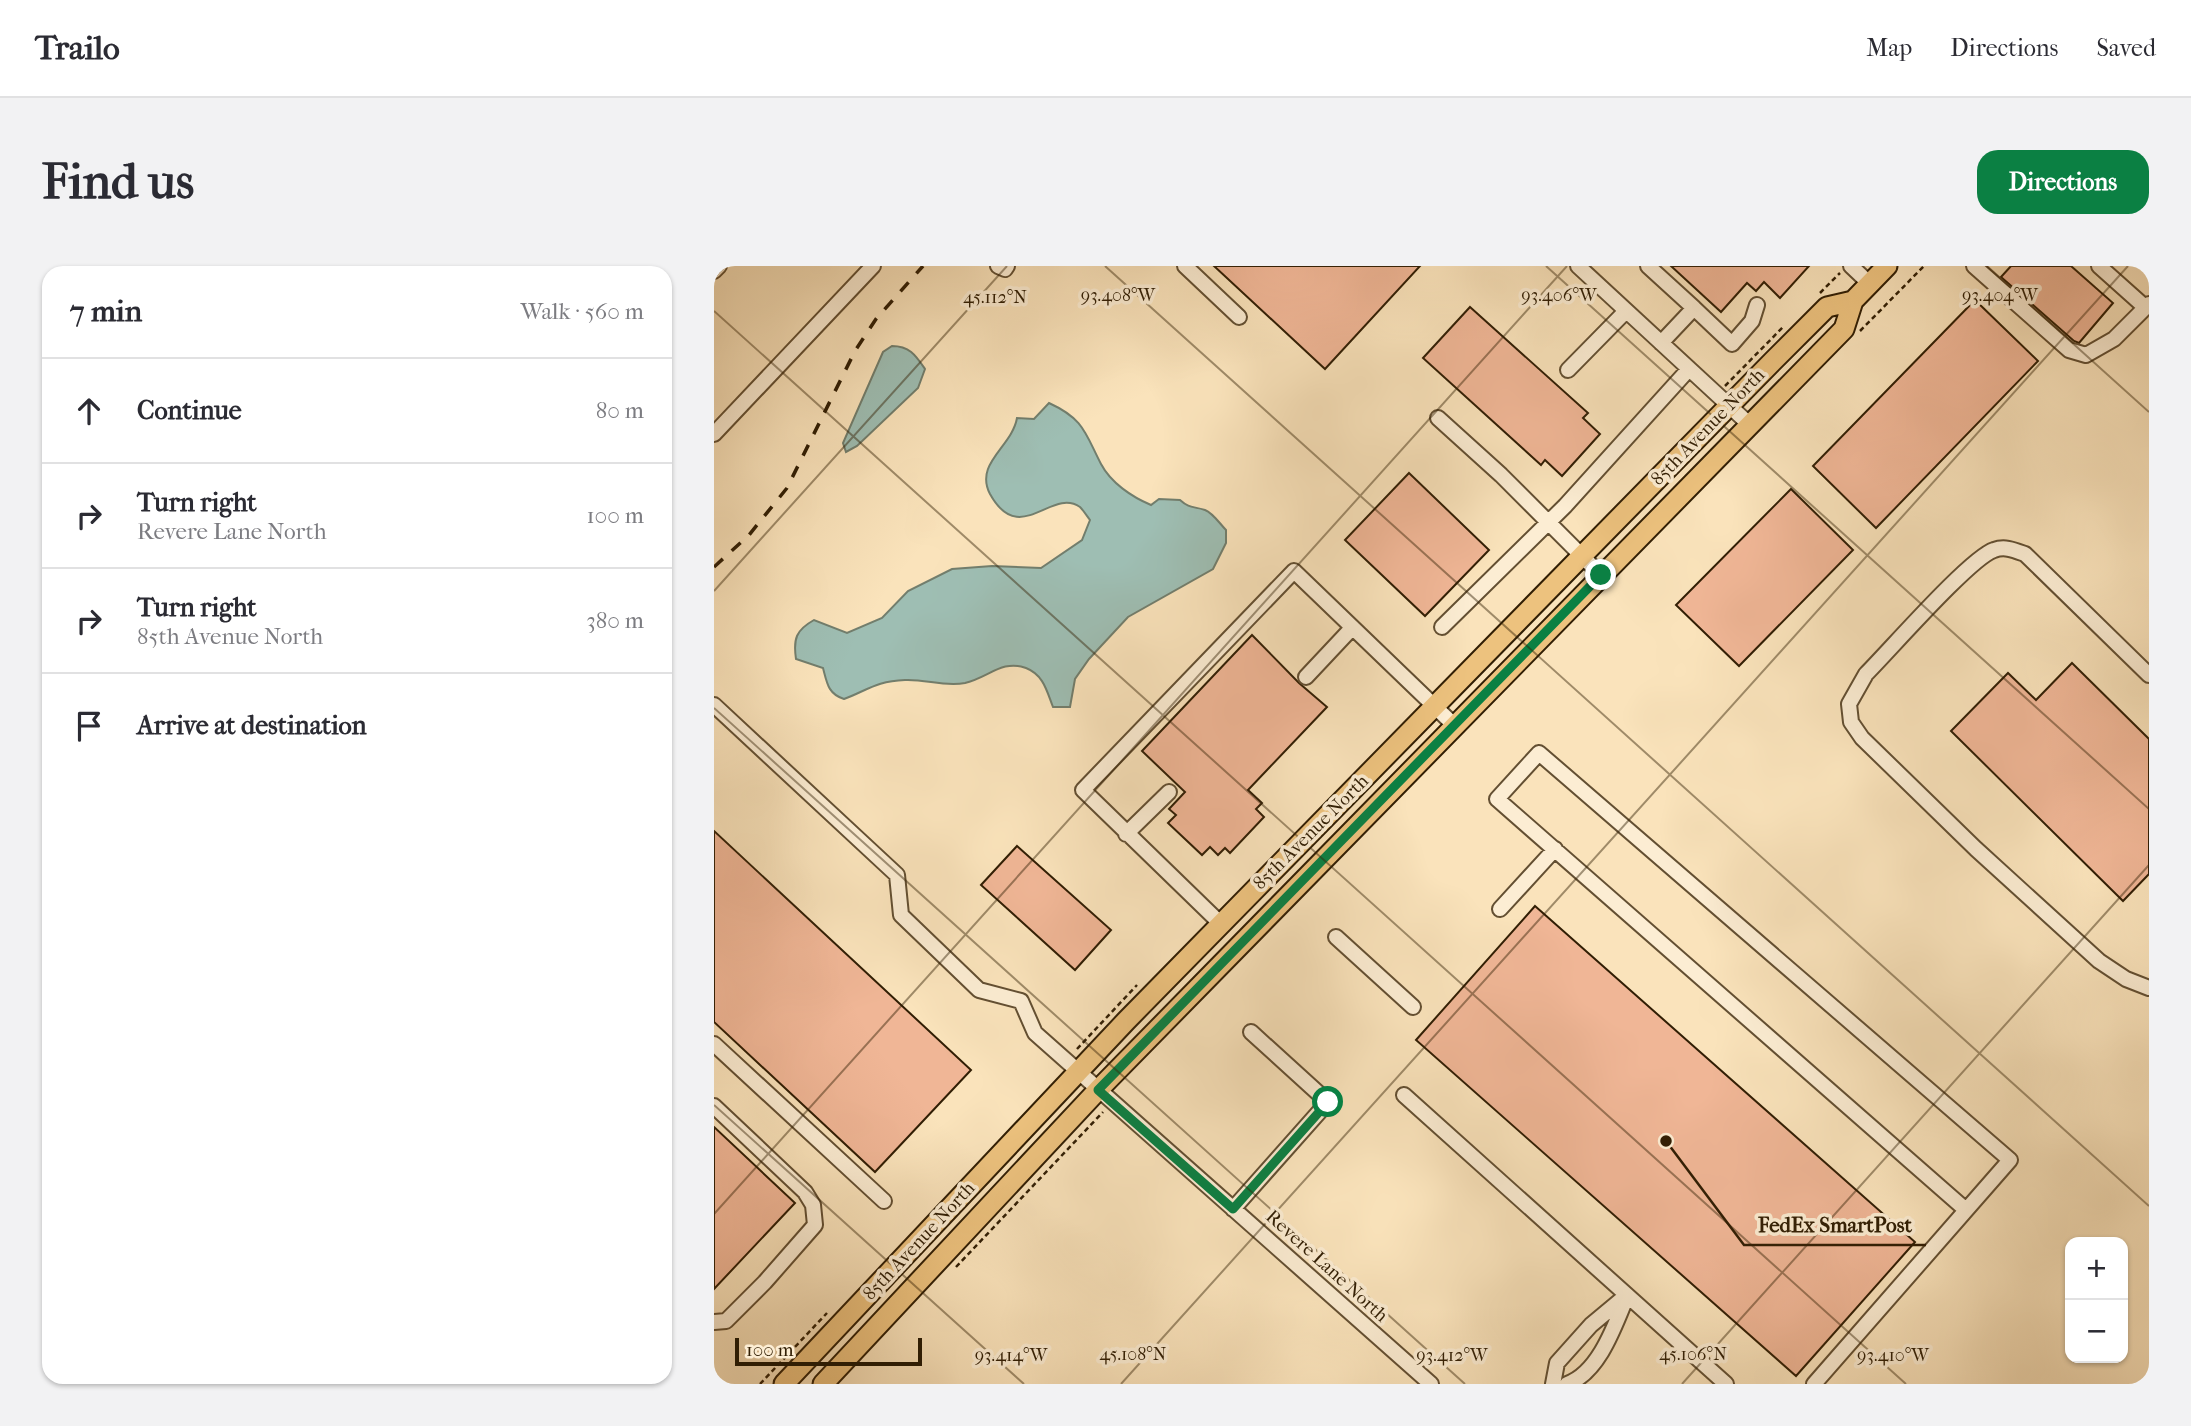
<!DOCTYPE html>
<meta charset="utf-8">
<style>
body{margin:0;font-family:"IM FELL French Canon",serif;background:#f2f2f3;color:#2b2b33}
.controls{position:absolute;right:21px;bottom:21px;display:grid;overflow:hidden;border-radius:14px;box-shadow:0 2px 5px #0004}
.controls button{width:63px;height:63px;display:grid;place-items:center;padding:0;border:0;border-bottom:2px solid #e1e1e2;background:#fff;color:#2b2b33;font:35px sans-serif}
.scale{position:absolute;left:21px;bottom:18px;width:187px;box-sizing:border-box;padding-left:7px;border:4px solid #311e04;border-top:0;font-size:19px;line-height:24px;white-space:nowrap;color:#311e04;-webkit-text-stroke:5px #fcedd3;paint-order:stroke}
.stop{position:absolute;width:21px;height:21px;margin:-16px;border:5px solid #0b8043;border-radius:50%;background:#fff}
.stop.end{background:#0b8043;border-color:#fff;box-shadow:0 2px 7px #0008}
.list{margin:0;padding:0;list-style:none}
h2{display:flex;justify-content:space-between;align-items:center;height:91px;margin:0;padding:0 28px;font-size:30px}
h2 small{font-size:23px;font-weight:400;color:#7c7c81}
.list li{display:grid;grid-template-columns:46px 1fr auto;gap:21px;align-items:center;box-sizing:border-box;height:105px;padding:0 28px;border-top:2px solid #e1e1e2}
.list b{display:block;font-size:26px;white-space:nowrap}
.list p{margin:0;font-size:23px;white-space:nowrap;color:#7c7c81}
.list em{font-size:23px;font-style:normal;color:#7c7c81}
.icon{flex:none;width:38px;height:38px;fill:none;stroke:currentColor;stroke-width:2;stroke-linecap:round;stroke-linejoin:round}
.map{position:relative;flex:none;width:1435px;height:1118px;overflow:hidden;border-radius:21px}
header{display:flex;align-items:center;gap:42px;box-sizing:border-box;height:98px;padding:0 35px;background:#fff;border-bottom:2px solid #e1e1e2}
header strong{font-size:33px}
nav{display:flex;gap:38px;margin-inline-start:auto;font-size:24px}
.intro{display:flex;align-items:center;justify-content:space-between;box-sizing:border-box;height:168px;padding:0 42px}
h1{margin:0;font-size:49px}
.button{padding:18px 32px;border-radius:21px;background:#0b8043;color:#fff;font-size:24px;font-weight:700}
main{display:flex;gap:42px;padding:0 42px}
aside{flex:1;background:#fff;border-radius:21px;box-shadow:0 2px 5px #0004}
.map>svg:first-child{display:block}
.water{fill:#9ebeb3;stroke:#727e6d;stroke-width:2}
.building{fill:#f0b696;stroke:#311e04;stroke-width:2}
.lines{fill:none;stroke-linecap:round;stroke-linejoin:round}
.minor-casing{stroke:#634f32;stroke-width:18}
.major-casing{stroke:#311e04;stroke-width:23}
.path{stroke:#311e04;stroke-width:2.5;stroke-dasharray:5 3.5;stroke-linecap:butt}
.minor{stroke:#fcedd3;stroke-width:14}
.major{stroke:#edc27e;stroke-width:19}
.rail{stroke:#311e04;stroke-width:3.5;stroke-dasharray:12 12;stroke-linecap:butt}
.route{stroke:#0b8043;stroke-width:9}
.ticks{fill:none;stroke:#311e04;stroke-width:2;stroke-opacity:0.45}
.labels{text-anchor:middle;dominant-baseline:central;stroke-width:7;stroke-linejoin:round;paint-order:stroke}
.street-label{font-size:19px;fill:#311e04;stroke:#fcedd3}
.ticks-label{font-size:18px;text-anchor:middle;fill:#311e04;stroke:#fcedd3;stroke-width:7;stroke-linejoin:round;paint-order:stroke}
.leader{fill:none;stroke:#311e04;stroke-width:2.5}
.callout-dot{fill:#311e04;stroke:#fcedd3;stroke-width:2.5}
.callout-label{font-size:21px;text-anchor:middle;font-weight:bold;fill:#311e04;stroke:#fcedd3;stroke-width:7;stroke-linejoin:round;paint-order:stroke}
</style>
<header>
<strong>Trailo</strong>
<nav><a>Map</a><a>Directions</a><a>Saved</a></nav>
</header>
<div class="intro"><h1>Find us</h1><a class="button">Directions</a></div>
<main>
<aside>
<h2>7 min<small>Walk · 560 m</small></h2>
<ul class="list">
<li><svg class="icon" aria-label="ahead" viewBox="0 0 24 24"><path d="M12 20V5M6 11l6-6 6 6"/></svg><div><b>Continue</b></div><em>80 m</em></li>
<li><svg class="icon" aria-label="right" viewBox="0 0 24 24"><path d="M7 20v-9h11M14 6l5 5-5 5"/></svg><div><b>Turn right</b><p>Revere Lane North</p></div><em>100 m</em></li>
<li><svg class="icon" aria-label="right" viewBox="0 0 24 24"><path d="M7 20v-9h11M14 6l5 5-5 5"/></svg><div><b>Turn right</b><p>85th Avenue North</p></div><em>380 m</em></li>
<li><svg class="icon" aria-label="arrive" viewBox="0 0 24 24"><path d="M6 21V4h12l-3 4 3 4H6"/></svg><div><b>Arrive at destination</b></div></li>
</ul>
</aside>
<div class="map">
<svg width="1435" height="1118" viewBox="0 0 1435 1118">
<rect width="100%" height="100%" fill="#fae3bb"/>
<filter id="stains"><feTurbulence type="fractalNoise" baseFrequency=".00286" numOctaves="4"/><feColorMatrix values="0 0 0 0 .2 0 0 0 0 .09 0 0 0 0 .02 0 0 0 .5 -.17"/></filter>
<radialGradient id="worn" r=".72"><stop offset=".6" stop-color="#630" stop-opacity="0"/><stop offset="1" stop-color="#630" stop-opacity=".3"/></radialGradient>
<!-- water -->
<path class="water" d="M 178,80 C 196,80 202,90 211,103 L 204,122 L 143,180 L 132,186 L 129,177 L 169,86 Z
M 335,137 C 370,153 371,167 387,198 C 397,217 418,231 437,239 L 445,233 L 466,234 C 476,243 479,240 491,244 C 499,247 506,258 512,264 L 512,277 L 499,303 L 414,351 L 375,393 L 361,413 L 356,441 L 339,441 C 333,426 330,409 312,402 C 288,393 274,412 251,417 C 230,421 212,413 191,414 C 162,415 154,424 130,433 C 114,428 113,417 109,402 L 82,393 C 79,373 82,364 100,354 L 133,367 L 168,352 L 194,325 L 238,303 L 278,300 L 327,302 L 368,274 L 376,254 C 373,250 369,244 366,241 C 337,221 306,282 276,228 C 260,197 298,181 303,152 L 320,153 Z"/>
<!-- building -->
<path class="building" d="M 500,0 L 706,0 L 611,103 Z
M 957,0 L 1095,0 L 1066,32 L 1050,16 L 1042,25 L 1033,17 L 1007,46 Z
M 1297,0 L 1357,0 L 1399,37 L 1365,77 L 1360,75 L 1287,11 Z
M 1261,34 L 1324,95 L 1162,262 L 1099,200 Z
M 756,41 L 874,147 L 869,152 L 886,168 L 848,210 L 831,194 L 827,199 L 709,92 Z
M 695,207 L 775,284 L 711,350 L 631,274 Z
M 1077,223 L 1139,284 L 1025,400 L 962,339 Z
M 538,369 L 585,417 L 613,441 L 534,524 L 548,537 L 542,543 L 550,551 L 516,587 L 511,582 L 504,589 L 496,581 L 488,589 L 454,557 L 462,549 L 455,543 L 471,526 L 428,485 Z
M 1358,397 L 1435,473 L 1435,608 L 1409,635 L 1237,465 L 1294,407 L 1322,434 Z
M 0,565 L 257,804 L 161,906 L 0,756 Z
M 303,580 L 397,664 L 361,704 L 267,619 Z
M 821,640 L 1201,976 L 1082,1110 L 702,774 Z
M 0,861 L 81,937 L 0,1023 Z"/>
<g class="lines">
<defs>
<path id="minor" d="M 284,0 L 291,3 L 293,0
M 471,0 L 525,51
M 864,0 L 1035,158
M 934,0 L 980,42
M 1137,0 L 1156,18
M 1260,0 L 1355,84 L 1372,89 L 1400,73 L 1435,38
M 1385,0 L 1432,42
M 0,5 L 5,0
M 947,77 L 980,42 L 1018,78 L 1038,55 L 1043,39
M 854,104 L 912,45
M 724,152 L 787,209 L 887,309
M 0,168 L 159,0
M 728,361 L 851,240 L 975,103
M 1435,409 L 1311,288 C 1300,284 1291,280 1280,284 C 1256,292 1176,384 1152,408 L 1135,438 L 1137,456 L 1148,472 L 1262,583 L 1385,695 L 1412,713 L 1435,722
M 592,411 L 638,362
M 0,439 L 183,609 L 187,649 L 265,724 L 307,735 L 321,767 L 717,1118
M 412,568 L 455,526
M 786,643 L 841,583
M 507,658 L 369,524 L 580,305 L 740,459
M 622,671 L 699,741
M 0,778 L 170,935
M 690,829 L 1012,1118
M 0,840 L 91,926 L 99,939 L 101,959 L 51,1016 L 12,1055 L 0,1056
M 519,943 L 614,836 L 537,766
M 839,1118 L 843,1097 L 877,1059 L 913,1029
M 853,1118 C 885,1107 901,1059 913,1030
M 1100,1118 L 1296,894 L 825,487 L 783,533 L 1252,944"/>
<path id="major" d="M 70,1118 L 412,755 L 1059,95 L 1113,41 L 1139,35
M 109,1118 L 384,824 L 1130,63 L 1139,35 L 1173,0"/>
</defs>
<!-- minor casing -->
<use href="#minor" class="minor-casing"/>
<!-- major casing -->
<use href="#major" class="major-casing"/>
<!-- path -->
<path class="path" d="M 1106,27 L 1126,7
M 1146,65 L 1210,0
M 1011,120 L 1070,60
M 363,783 L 423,719
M 242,1001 L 389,846
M 46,1118 L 113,1047"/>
<!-- minor -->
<use href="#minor" class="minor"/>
<!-- major -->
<use href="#major" class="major"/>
<!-- rail -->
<path class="rail" d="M 0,301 L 35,269 L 73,222 L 141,85 L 162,53 L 209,0"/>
</g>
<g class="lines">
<!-- route -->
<path class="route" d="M 614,836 L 519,943 L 384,824 L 887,309"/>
</g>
<!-- ticks -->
<path class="ticks" d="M 391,0 L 1435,940M 832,0 L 1435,543M 1273,0 L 1435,146M 0,45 L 1192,1118M 0,325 L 293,0M 0,442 L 751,1118M 0,839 L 310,1118M 0,948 L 853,0M 407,1118 L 1414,0M 968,1118 L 1435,599"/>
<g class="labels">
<!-- street labels -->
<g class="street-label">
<text transform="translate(994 161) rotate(-46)">85th Avenue North</text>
<text transform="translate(597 566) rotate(-45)">85th Avenue North</text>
<text transform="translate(205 975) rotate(-47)">85th Avenue North</text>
<text transform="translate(613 1000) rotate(42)">Revere Lane North</text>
</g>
</g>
<g class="ticks-label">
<text x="404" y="35">93.408°W</text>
<text x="845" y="35">93.406°W</text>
<text x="1286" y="35">93.404°W</text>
<text x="281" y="37">45.112°N</text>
<text x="419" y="1094">45.108°N</text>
<text x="979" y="1094">45.106°N</text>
<text x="297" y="1095">93.414°W</text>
<text x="738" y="1095">93.412°W</text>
<text x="1179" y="1095">93.410°W</text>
</g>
<!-- callouts -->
<path class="leader" d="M952 875L1030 979H1212"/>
<circle class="callout-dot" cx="952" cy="875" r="7"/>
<g class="callout-label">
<text x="1121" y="966">FedEx SmartPost</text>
</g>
<rect width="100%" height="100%" filter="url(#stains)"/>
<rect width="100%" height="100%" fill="url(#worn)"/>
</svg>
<div class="controls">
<button>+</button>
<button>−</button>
</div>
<div class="scale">100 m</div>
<div class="stop" style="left:614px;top:836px"></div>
<div class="stop end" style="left:887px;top:309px"></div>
</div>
</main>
